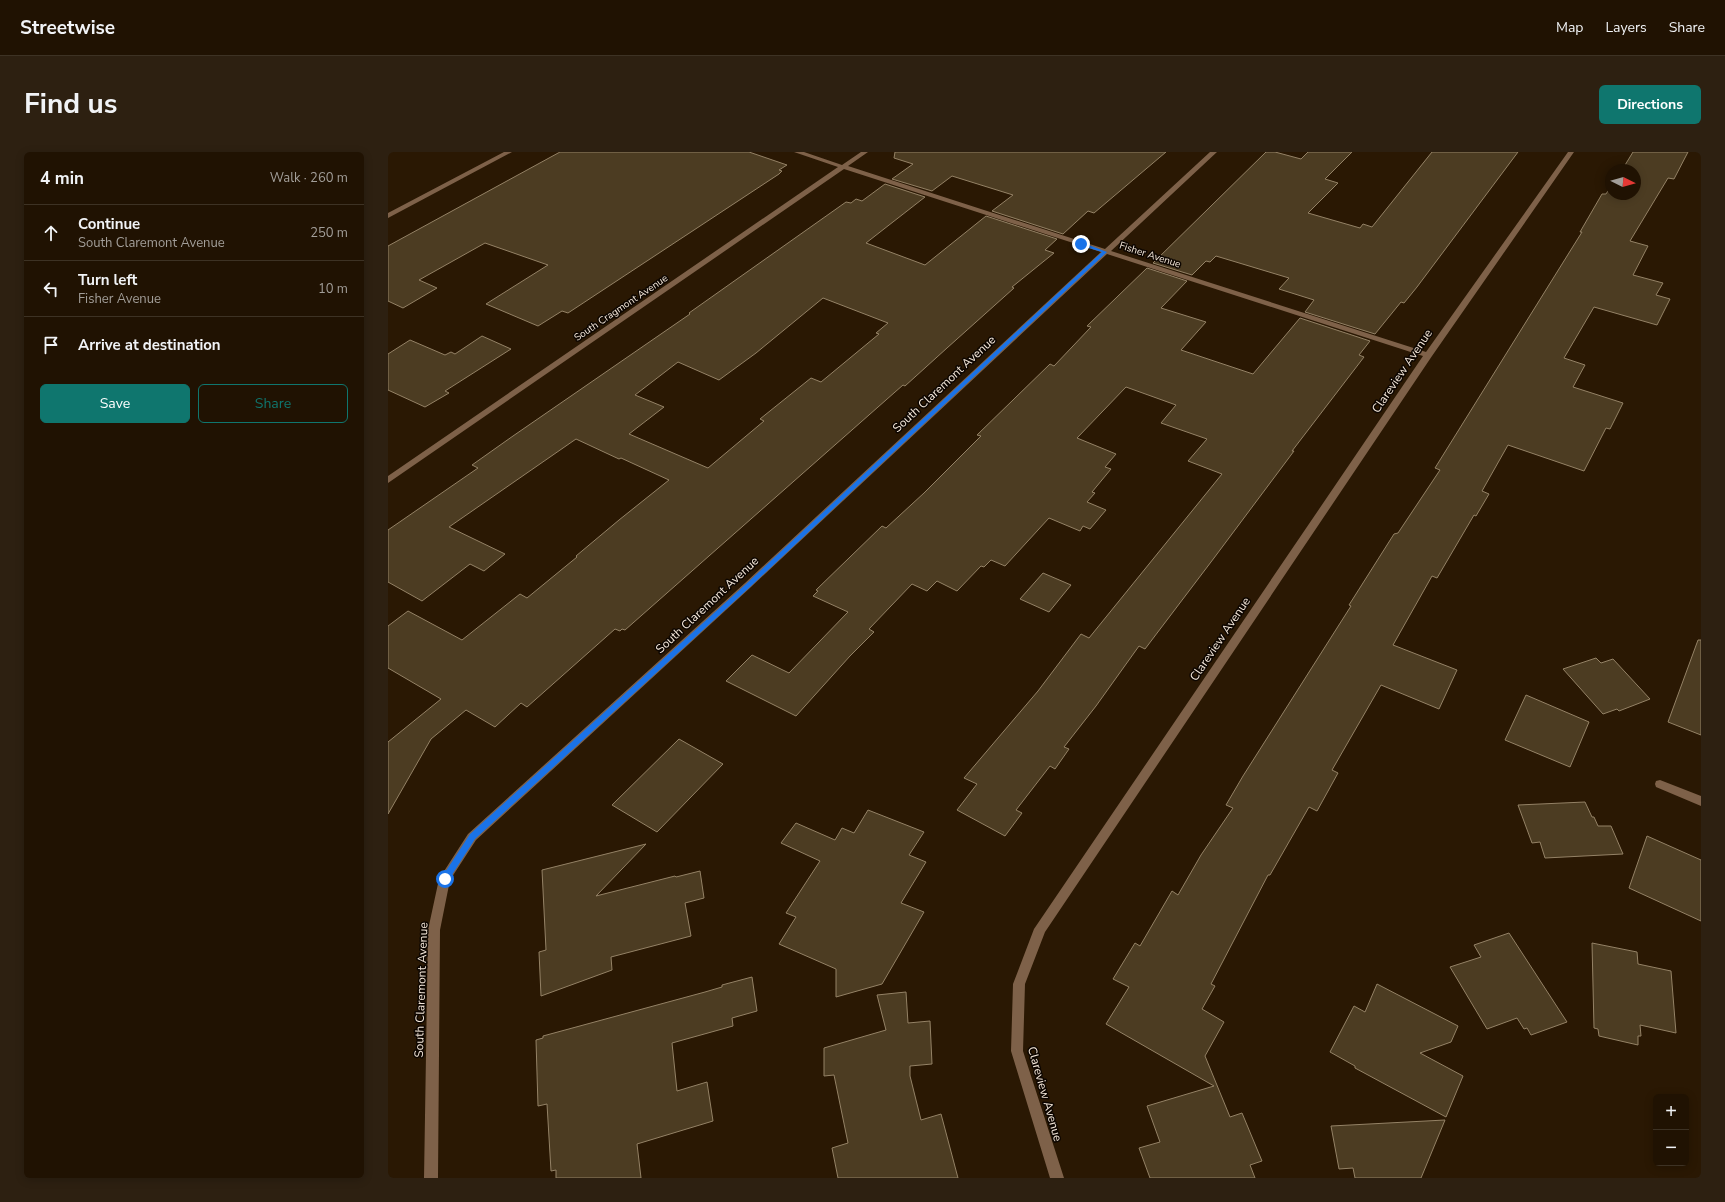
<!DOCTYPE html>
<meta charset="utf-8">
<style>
body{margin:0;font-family:"Nunito Sans",sans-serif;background:#2d2011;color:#f1f3f6}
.controls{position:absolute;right:12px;bottom:12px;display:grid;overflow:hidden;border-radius:6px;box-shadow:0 2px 10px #0003}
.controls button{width:36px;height:36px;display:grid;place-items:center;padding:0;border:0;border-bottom:1px solid #3d3224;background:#201202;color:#f1f3f6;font:20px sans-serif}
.compass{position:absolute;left:1217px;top:12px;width:36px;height:36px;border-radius:50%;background:#201202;box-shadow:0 2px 10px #0003;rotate:95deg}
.stop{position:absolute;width:12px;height:12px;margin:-9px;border:3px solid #1a73e8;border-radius:50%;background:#fff}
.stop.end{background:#1a73e8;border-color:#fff;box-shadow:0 1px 4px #0008}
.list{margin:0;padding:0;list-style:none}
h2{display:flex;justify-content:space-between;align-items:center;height:52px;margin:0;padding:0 16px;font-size:17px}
h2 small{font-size:13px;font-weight:400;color:#a29e99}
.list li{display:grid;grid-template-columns:26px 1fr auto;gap:12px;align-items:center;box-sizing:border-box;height:56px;padding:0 16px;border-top:1px solid #3d3224}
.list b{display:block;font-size:15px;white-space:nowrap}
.list p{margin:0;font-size:13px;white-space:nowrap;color:#a29e99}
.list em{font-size:13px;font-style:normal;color:#a29e99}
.actions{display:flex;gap:8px;padding:12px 16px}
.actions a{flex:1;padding:9px 0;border:1px solid #0f766e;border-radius:6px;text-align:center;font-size:14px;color:#0f766e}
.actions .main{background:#0f766e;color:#fff}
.icon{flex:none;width:22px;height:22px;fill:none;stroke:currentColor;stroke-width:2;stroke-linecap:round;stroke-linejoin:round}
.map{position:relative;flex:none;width:1313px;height:1026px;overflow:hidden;border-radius:6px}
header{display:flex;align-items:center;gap:24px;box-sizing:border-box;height:56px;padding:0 20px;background:#201202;border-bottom:1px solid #3d3224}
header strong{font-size:19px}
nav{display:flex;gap:22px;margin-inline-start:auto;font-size:14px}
.intro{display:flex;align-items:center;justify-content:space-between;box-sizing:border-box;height:96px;padding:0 24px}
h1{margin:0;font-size:28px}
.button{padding:10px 18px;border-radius:6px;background:#0f766e;color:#fff;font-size:14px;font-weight:700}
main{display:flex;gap:24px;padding:0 24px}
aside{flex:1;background:#201202;border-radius:6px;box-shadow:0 2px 10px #0003}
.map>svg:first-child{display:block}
.building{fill:#4c3c22;stroke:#948266;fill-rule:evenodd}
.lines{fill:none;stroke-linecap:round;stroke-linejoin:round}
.minor{fill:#7e6149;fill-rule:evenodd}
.route{fill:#1a73e8}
.labels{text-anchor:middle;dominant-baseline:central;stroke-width:3;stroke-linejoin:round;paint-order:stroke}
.far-street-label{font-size:10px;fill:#f6e9db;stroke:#0d0601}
.street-label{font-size:12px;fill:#f6e9db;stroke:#0d0601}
</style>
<header>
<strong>Streetwise</strong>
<nav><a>Map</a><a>Layers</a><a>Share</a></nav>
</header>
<div class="intro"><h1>Find us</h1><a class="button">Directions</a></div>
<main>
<aside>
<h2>4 min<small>Walk · 260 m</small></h2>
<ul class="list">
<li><svg class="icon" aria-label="ahead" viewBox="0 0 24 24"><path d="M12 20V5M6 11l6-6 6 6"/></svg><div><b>Continue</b><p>South Claremont Avenue</p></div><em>250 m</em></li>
<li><svg class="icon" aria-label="left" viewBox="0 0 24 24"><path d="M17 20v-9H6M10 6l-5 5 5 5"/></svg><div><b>Turn left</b><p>Fisher Avenue</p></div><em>10 m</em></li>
<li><svg class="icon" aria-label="arrive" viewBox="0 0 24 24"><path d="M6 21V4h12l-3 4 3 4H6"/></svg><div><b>Arrive at destination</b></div></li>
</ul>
<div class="actions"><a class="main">Save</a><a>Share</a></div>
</aside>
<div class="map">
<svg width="1313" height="1026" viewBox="0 0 1313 1026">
<rect width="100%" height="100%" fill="#2a1803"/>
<!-- building -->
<path class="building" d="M 172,0 L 361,0 L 399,13 L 391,18 L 394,19 L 391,22 L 180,161 L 174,159 L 150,174 L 98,152 L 160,113 L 97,91 L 31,128 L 49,136 L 15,156 L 0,149 L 0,94 Z
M 507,0 L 778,0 L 706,61 L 700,59 L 675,82 L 604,59 L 625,43 L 564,24 L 544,39 L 504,27 L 525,12 L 506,6 Z
M 878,0 L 887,0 L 913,7 L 920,0 L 964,0 L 937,27 L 950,31 L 920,61 L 972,76 L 975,72 L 984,75 L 1044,0 L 1130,0 L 1029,135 L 1016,151 L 1013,150 L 987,182 L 917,160 L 926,148 L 891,137 L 901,126 L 828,104 L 822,110 L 818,109 L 804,123 L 765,111 Z
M 1245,0 L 1300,0 L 1286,27 L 1280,26 L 1242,89 L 1260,94 L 1245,123 L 1275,131 L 1268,143 L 1282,147 L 1269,173 L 1206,155 L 1176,206 L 1197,213 L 1185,235 L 1235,251 L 1222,277 L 1218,276 L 1196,319 L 1120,293 L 1094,339 L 1101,342 L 1088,364 L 1086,363 L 1049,426 L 1044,424 L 1005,493 L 1069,518 L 1051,557 L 993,533 L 944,618 L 950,621 L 929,659 L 921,655 L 882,723 L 880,723 L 823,832 L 827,834 L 814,857 L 836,870 L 817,904 L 842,965 L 854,961 L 874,1009 L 862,1013 L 867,1026 L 762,1026 L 751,996 L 772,990 L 759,954 L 826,934 L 718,872 L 741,835 L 725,827 L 747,791 L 752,794 L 784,739 L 790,743 L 813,703 L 845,656 L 838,653 L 855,624 L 963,454 L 961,453 L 1006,382 L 1010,381 L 1052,318 L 1047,316 L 1194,80 L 1192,80 L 1214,42 L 1218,42 L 1223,34 L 1223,42 L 1247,42 L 1247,18 L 1234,18 Z
M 497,32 L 537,45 L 478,91 L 537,113 L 598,64 L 669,87 L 657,98 L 666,101 L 624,135 L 626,136 L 559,196 L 517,234 L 515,233 L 237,478 L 234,477 L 232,479 L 227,477 L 139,555 L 133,551 L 107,575 L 78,558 L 43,587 L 0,662 L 0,590 L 53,547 L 0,516 L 0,474 L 20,459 L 74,488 L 132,442 L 139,446 L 189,405 L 188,404 L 231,368 L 281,328 L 233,306 L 231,307 L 188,287 L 61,375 L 117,402 L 96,419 L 82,412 L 34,449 L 0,430 L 0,378 L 90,316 L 84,313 L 125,284 L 302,162 L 301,161 L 458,50 L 463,51 L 468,47 L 474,49 ZM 435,146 L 500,171 L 488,181 L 491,182 L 433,230 L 423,226 L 372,267 L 376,269 L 320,316 L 241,282 L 276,255 L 247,243 L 290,210 L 331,228 L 368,201 Z
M 759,116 L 799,129 L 773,156 L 818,170 L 793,198 L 865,222 L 912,166 L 982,189 L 971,203 L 976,205 L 904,299 L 906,299 L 826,406 L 757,497 L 751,494 L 708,554 L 676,595 L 681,597 L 667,617 L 662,614 L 628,658 L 634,661 L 617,684 L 569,658 L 589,632 L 576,626 L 650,539 L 693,482 L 701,486 L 834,322 L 800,309 L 819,287 L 773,271 L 788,253 L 738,235 L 689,286 L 728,302 L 717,315 L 723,317 L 704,340 L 707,341 L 699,350 L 718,358 L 702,377 L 695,374 L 692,379 L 661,366 L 617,414 L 603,408 L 596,415 L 593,414 L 569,439 L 549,429 L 539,439 L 524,432 L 481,477 L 486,480 L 462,504 L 408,564 L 338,529 L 364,503 L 401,521 L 460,460 L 425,444 L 430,439 L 428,438 L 494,374 L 498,376 L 536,341 L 593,284 L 589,283 L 662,212 L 666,214 L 703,175 L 699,174 Z
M 94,184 L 123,197 L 57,239 L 61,241 L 37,255 L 0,238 L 0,202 L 22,188 L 57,203 L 63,200 L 67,202 Z
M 655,421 L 683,433 L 661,460 L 632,447 Z
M 1310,488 L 1313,488 L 1313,583 L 1280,570 Z
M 1208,506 L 1213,511 L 1225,507 L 1262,547 L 1231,559 L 1229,557 L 1215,562 L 1175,517 Z
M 1138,543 L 1201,570 L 1182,615 L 1117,588 Z
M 291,587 L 335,612 L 269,680 L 224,653 Z
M 1197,650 L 1204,665 L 1206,665 L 1210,674 L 1223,674 L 1235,702 L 1157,706 L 1152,690 L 1144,691 L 1130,653 Z
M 480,658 L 536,680 L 521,703 L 538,710 L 513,751 L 536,760 L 494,832 L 448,845 L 448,817 L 391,792 L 408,765 L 398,761 L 432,709 L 393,691 L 408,671 L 447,688 L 454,676 L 466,681 Z
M 1259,684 L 1313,708 L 1313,769 L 1241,736 Z
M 258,692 L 208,744 L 287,724 L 288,725 L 312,719 L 316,746 L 297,751 L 303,784 L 223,805 L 224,818 L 153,844 L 151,800 L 158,798 L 154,718 Z
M 1121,781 L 1179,870 L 1143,883 L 1139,876 L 1136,877 L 1129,866 L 1099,877 L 1062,815 L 1093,805 L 1086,793 Z
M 1204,791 L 1249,800 L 1250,812 L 1283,819 L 1288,881 L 1252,873 L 1253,884 L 1250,884 L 1250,893 L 1211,884 L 1210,877 L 1206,876 Z
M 364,825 L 369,859 L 344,866 L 345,874 L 284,891 L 289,939 L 319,930 L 325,969 L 249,992 L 253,1026 L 168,1026 L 168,1018 L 163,1019 L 159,952 L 150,954 L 148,888 L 155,886 L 155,884 L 317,840 L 334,835 L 334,833 Z
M 989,832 L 1070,874 L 1063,890 L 1032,901 L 1075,924 L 1058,965 L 967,916 L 967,914 L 942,900 L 966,854 L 977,860 Z
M 518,840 L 520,871 L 542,869 L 544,912 L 522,914 L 522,924 L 533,968 L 553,962 L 570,1026 L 450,1026 L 444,996 L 460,991 L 446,923 L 436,924 L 436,896 L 498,878 L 489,843 Z
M 1057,968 L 1033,1026 L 967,1026 L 965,1016 L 951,1017 L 943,974 Z"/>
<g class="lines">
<!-- minor -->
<path class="minor" d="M 116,0 L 124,0 L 0,66 L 0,61 Z
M 406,0 L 416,0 L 454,13 L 473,0 L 480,0 L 460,14 L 717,97 L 822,0 L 829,0 L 723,99 L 1038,200 L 1180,0 L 1186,0 L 1044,204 L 657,780 L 637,832 L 635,899 L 676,1026 L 662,1026 L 623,899 L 625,832 L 646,777 L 1035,204 L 719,102 L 363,435 L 88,688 L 62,728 L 52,778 L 50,1026 L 36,1026 L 40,778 L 51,727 L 80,682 L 357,431 L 713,100 L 456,17 L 0,331 L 0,324 L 450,15 Z
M 1272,628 L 1313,644 L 1313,654 L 1268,635 L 1267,632 L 1268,629 Z"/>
</g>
<!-- route -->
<path class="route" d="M 693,90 L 719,100 L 362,435 L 87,687 L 60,729 L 54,729 L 54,725 L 82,682 L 358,432 L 714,100 L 691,93 Z"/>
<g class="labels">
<!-- far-street labels -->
<g class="far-street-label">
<text transform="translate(762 103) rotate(18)">Fisher Avenue</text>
<text transform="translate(233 156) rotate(-34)">South Cragmont Avenue</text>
</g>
<!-- street labels -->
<g class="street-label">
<text transform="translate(1014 219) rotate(-56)">Clareview Avenue</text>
<text transform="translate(556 232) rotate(-43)">South Claremont Avenue</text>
<text transform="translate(319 453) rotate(-43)">South Claremont Avenue</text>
<text transform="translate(832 487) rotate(-56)">Clareview Avenue</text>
<text transform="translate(33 838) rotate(-88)">South Claremont Avenue</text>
<text transform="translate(657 942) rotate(74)">Clareview Avenue</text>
</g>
</g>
</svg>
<div class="controls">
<button>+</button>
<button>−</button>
</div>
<svg class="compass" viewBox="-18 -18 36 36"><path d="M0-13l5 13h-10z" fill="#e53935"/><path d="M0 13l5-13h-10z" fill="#a29e99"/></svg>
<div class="stop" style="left:57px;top:727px"></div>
<div class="stop end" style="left:693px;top:92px"></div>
</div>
</main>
